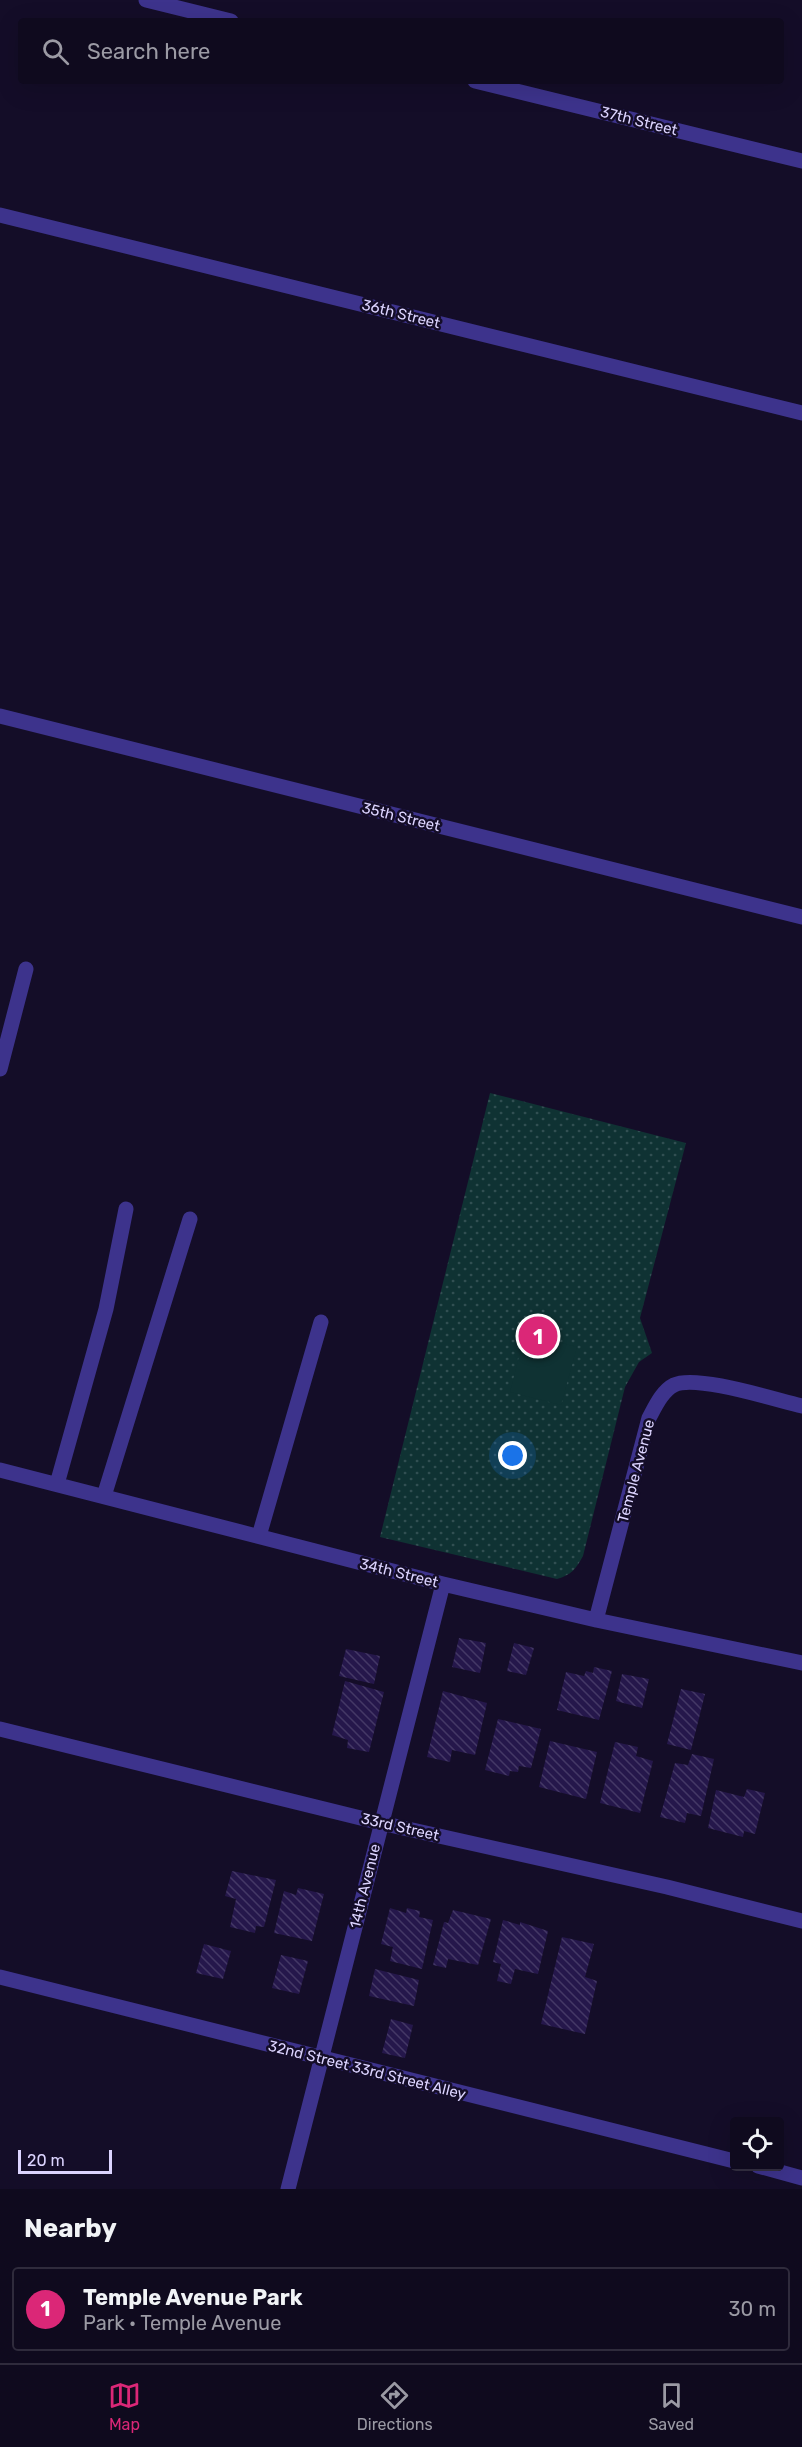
<!DOCTYPE html>
<meta charset="utf-8">
<style>
body{margin:0;font-family:Rubik,sans-serif;background:#181327;color:#f1f3f6}
.controls{position:absolute;right:18px;bottom:18px;display:grid;overflow:hidden;border-radius:6px;box-shadow:0 6px 24px #0002}
.controls button{width:54px;height:54px;display:grid;place-items:center;padding:0;border:0;border-bottom:2px solid #2f2b3c;background:#0f0a1e;color:#f1f3f6;font:30px sans-serif}
.scale{position:absolute;left:18px;bottom:15px;width:94px;box-sizing:border-box;padding-left:6px;border:3px solid #dcd4ff;border-top:0;font-size:16px;line-height:21px;white-space:nowrap;color:#dcd4ff;-webkit-text-stroke:4px #140d28;paint-order:stroke}
.you{position:absolute;left:513px;top:1456px;width:21px;height:21px;margin:-15px;border:4px solid #fff;border-radius:50%;background:#1a73e8;box-shadow:0 0 0 9px #1a73e833}
.badge{display:grid;place-items:center;width:39px;height:39px;border-radius:50%;background:#db2777;color:#fff;font-size:20px;font-weight:700}
.pin{position:absolute;translate:-50% -50%;border:3px solid #fff;box-shadow:0 2px 6px #0006}
.list{margin:0;padding:0;list-style:none}
h2{display:flex;justify-content:space-between;align-items:center;height:78px;margin:0;padding:0 24px;font-size:26px}
h2 small{font-size:20px;font-weight:400;color:#9b9aa4}
.list li{display:grid;grid-template-columns:39px 1fr auto;gap:18px;align-items:center;box-sizing:border-box;height:84px;margin:0 12px 12px;padding:0 12px;border:2px solid #2f2b3c;border-radius:6px}
.list b{display:block;font-size:22px;white-space:nowrap}
.list p{margin:0;font-size:20px;white-space:nowrap;color:#9b9aa4}
.list em{font-size:20px;font-style:normal;color:#9b9aa4}
.icon{flex:none;width:33px;height:33px;fill:none;stroke:currentColor;stroke-width:2;stroke-linecap:round;stroke-linejoin:round}
.map{position:relative;flex:none;width:802px;height:2189px;overflow:hidden}
.search{position:absolute;background:#0f0a1e;box-shadow:0 6px 24px #0002;left:18px;right:18px;top:18px;height:66px;display:flex;align-items:center;gap:15px;box-sizing:border-box;padding:0 21px;border-radius:6px;color:#9b9aa4;font-size:22px}
.sheet{height:174px;background:#0f0a1e}
nav{display:flex;justify-content:space-around;align-items:center;box-sizing:border-box;height:84px;border-top:2px solid #2f2b3c;background:#0f0a1e;font-size:16px;color:#9b9aa4}
nav a{display:grid;justify-items:center;gap:3px}
nav .on{color:#db2777}
.map>svg:first-child{display:block}
.grass{fill:url(#grass-dots)}
.pitch{fill:#0f3233}
.building{fill:url(#building-back-hatch)}
.lines{fill:none;stroke-linecap:round;stroke-linejoin:round}
.minor{stroke:#3d338c;stroke-width:15}
.labels{text-anchor:middle;dominant-baseline:central;stroke-width:5;stroke-linejoin:round;paint-order:stroke}
.street-label{font-size:15px;fill:#dcd4ff;stroke:#140d28}
</style>
<div class="map">
<svg width="802" height="2189" viewBox="0 0 802 2189">
<defs>
<pattern id="grass-dots" width="8" height="8" patternUnits="userSpaceOnUse" patternTransform="scale(1.5)"><rect width="8" height="8" fill="#0f3233"/><path d="M2 2h.1M6 6h.1" fill="none" stroke="#314f52" stroke-width="1.8" stroke-linecap="round"/></pattern>
<pattern id="building-back-hatch" width="6" height="6" patternUnits="userSpaceOnUse" patternTransform="scale(1.5)"><rect width="6" height="6" fill="#25174b"/><path d="M-1 5l2 2M0 0l6 6M5-1l2 2" fill="none" stroke="#443866"/></pattern>
</defs>
<rect width="100%" height="100%" fill="#140d28"/>
<!-- grass -->
<path class="grass" d="M 490,1093 L 686,1143 L 640,1318 L 652,1353 L 639,1362 L 625,1387 L 583,1556 C 576,1569 571,1575 557,1579 L 380,1537 Z"/>
<!-- pitch -->
<path class="pitch" d="M 525,1333 L 577,1347 L 561,1405 L 510,1392 Z"/>
<!-- building -->
<path class="building" d="M 459,1638 L 486,1643 L 480,1673 L 452,1667 Z
M 514,1643 L 534,1648 L 526,1675 L 507,1671 Z
M 346,1649 L 380,1656 L 374,1684 L 339,1676 Z
M 594,1667 L 612,1671 L 599,1720 L 557,1710 L 566,1672 L 584,1676 L 586,1671 L 593,1673 Z
M 622,1674 L 649,1679 L 642,1708 L 616,1701 Z
M 345,1681 L 384,1692 L 369,1752 L 347,1748 L 348,1740 L 332,1735 Z
M 681,1689 L 705,1694 L 691,1750 L 667,1744 Z
M 443,1691 L 487,1703 L 475,1755 L 452,1750 L 450,1762 L 427,1757 Z
M 498,1719 L 541,1729 L 531,1768 L 519,1766 L 518,1772 L 510,1771 L 509,1776 L 485,1770 Z
M 550,1741 L 597,1752 L 586,1799 L 539,1787 Z
M 615,1742 L 638,1747 L 636,1756 L 653,1761 L 640,1813 L 600,1803 Z
M 692,1754 L 714,1759 L 701,1816 L 687,1813 L 685,1823 L 660,1817 L 675,1763 L 688,1765 Z
M 747,1789 L 765,1793 L 755,1834 L 744,1831 L 743,1837 L 708,1828 L 716,1790 L 744,1797 Z
M 232,1871 L 276,1880 L 264,1927 L 256,1926 L 255,1933 L 230,1927 L 236,1899 L 225,1896 Z
M 298,1888 L 324,1894 L 312,1941 L 274,1933 L 284,1891 L 296,1895 Z
M 390,1908 L 406,1913 L 407,1908 L 420,1911 L 419,1917 L 433,1920 L 422,1969 L 390,1961 L 393,1947 L 381,1944 Z
M 453,1910 L 491,1919 L 478,1965 L 448,1959 L 446,1968 L 433,1965 L 444,1922 L 448,1923 Z
M 503,1920 L 520,1925 L 520,1922 L 548,1931 L 538,1974 L 515,1969 L 511,1984 L 497,1981 L 501,1964 L 493,1962 Z
M 562,1937 L 594,1944 L 585,1977 L 597,1981 L 585,2034 L 541,2024 Z
M 204,1944 L 231,1951 L 223,1979 L 196,1973 Z
M 281,1955 L 308,1961 L 299,1994 L 272,1988 Z
M 375,1969 L 419,1980 L 414,2006 L 369,1996 Z
M 391,2019 L 413,2025 L 405,2058 L 382,2053 Z"/>
<g class="lines">
<!-- minor -->
<path class="minor" d="M 146,0 L 231,21
M 475,81 L 802,161
M 0,215 L 802,413
M 0,716 L 802,917
M 0,1069 L 26,969
M 0,1470 L 443,1584 L 596,1620 L 802,1663
M 57,1484 L 106,1309 L 126,1209
M 104,1496 L 190,1219
M 259,1536 L 321,1322
M 596,1620 L 649,1418 C 655,1407 662,1391 674,1385 C 696,1374 776,1400 802,1406
M 0,1729 L 381,1823 L 667,1887 L 802,1921
M 0,1977 L 734,2161
M 758,2166 L 802,2178
M 288,2189 L 443,1584"/>
</g>
<g class="labels">
<!-- street labels -->
<g class="street-label">
<text transform="translate(639 121) rotate(14)">37th Street</text>
<text transform="translate(401 314) rotate(14)">36th Street</text>
<text transform="translate(401 817) rotate(14)">35th Street</text>
<text transform="translate(636 1471) rotate(-75)">Temple Avenue</text>
<text transform="translate(399 1573) rotate(14)">34th Street</text>
<text transform="translate(400 1827) rotate(13)">33rd Street</text>
<text transform="translate(365 1886) rotate(-76)">14th Avenue</text>
<text transform="translate(367 2070) rotate(14)">32nd Street 33rd Street Alley</text>
</g>
</g>
</svg>
<div class="controls">
<button><svg class="icon" aria-label="locate" viewBox="0 0 24 24"><circle cx="12" cy="12" r="6"/><path d="M12 2v4M12 18v4M2 12h4M18 12h4"/></svg></button>
</div>
<div class="scale">20 m</div>
<div class="you"></div>
<div class="pin badge" style="left:538px;top:1336px">1</div>
<div class="search"><svg class="icon" aria-label="search" viewBox="0 0 24 24"><circle cx="10" cy="10" r="6"/><path d="M15 15l6 6"/></svg>Search here</div>
</div>
<section class="sheet">
<h2>Nearby<small></small></h2>
<ul class="list">
<li><span class="badge">1</span><div><b>Temple Avenue Park</b><p>Park · Temple Avenue</p></div><em>30 m</em></li>
</ul>
</section>
<nav>
<a class="on"><svg class="icon" aria-label="map" viewBox="0 0 24 24"><path d="M3 6l6-2 6 2 6-2v14l-6 2-6-2-6 2zM9 4v14M15 6v14"/></svg>Map</a>
<a><svg class="icon" aria-label="directions" viewBox="0 0 24 24"><path d="M12 3l9 9-9 9-9-9zM9 14v-3h6M13 9l2 2-2 2"/></svg>Directions</a>
<a><svg class="icon" aria-label="saved" viewBox="0 0 24 24"><path d="M7 4h10v16l-5-4-5 4z"/></svg>Saved</a>
</nav>
